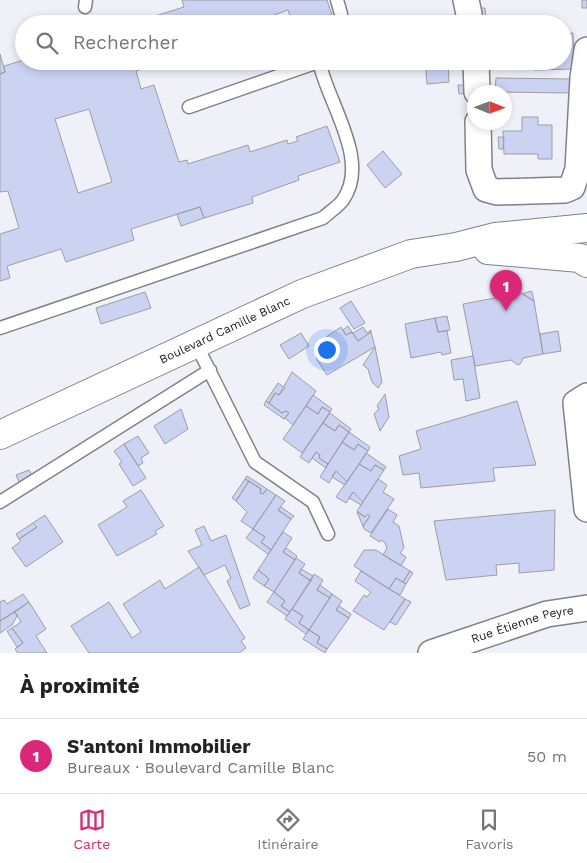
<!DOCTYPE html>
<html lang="fr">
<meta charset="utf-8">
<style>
body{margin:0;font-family:"Work Sans",sans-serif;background:#f6f6f6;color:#222}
.compass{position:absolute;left:467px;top:85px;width:45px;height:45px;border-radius:50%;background:#fff;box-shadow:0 2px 8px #0003;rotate:91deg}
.you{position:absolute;left:326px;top:349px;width:18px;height:18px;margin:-12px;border:4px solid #fff;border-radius:50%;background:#1a73e8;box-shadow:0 0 0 8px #1a73e833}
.badge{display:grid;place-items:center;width:32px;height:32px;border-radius:50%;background:#db2777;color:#fff;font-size:16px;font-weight:700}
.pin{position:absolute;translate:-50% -41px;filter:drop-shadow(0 1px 2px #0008)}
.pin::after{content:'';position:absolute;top:26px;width:18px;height:15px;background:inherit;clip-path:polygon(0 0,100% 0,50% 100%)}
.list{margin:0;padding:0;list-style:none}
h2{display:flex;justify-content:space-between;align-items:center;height:65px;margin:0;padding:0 20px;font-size:21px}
h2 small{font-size:16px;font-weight:400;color:#767676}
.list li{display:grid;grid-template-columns:32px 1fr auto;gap:15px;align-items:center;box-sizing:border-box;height:75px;padding:0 20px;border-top:1px solid #e0e0e0}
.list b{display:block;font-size:19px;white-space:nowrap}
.list p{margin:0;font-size:16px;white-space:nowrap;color:#767676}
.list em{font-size:16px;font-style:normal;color:#767676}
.icon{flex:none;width:28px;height:28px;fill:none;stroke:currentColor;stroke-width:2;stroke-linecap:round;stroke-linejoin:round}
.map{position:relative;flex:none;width:587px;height:653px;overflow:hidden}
.search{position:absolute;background:#fff;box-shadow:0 2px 8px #0003;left:15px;right:15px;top:15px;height:55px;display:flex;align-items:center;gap:12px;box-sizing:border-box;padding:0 18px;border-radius:28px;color:#767676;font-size:19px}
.sheet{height:140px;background:#fff}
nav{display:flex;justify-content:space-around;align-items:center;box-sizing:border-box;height:70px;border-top:1px solid #e0e0e0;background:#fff;font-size:14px;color:#767676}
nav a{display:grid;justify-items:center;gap:2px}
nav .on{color:#db2777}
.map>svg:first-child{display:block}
.building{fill:#ccd2f2;stroke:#9c9da4;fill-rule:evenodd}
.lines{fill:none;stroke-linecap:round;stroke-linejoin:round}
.lane-casing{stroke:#808288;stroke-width:15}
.street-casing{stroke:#808288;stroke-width:28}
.secondary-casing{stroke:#808288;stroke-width:30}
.lane{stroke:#fff;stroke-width:12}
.street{stroke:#fff;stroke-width:25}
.secondary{stroke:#fff;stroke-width:28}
.labels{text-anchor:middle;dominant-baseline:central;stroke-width:5;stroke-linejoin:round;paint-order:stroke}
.street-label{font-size:12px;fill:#1b1c1e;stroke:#fff}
</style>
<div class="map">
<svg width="587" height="653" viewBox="0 0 587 653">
<rect width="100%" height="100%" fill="#f0f1f8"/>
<!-- building -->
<path class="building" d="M 182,0 L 327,0 L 334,21 L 332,24 L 293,24 L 288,10 L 266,18 L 267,22 L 260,24 L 150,24 L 149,18 L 184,7 Z
M 582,0 L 587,0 L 587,8 L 582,8 Z
M 477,8 L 485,8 L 486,18 L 478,19 Z
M 573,33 L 574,69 L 534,70 L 534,61 L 563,61 L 563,34 Z
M 0,54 L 5,72 L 0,74 Z
M 24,60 L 167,61 L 136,71 L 141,89 L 154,85 L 179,162 L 187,160 L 188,164 L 248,145 L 250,152 L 287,140 L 288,144 L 298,141 L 296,137 L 327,126 L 340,162 L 298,176 L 299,180 L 252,197 L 253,203 L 204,218 L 200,207 L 131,229 L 134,240 L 66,262 L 61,249 L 7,266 L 10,278 L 0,281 L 0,234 L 19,228 L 8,191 L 0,192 L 0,74 L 5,72 L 4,66 ZM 89,109 L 112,182 L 78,193 L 55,119 Z
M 425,61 L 448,61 L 449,82 L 427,84 Z
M 496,78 L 573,79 L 573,93 L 495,92 Z
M 458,85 L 468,85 L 468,93 L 459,94 Z
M 522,117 L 538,117 L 538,125 L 552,125 L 552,159 L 538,159 L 538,154 L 504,154 L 503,131 L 522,131 Z
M 498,137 L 504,137 L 503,149 L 499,149 Z
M 383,151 L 402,174 L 385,188 L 367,165 Z
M 200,207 L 204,218 L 181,226 L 177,214 Z
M 531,291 L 532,292 L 534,301 L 522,294 Z
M 145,292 L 151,308 L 101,324 L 96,308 Z
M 522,293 L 534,301 L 543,354 L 523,358 L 521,363 L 518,365 L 511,360 L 475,366 L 463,304 Z
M 351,301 L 365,323 L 354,329 L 340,308 Z
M 447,316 L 450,330 L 438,332 L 435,318 Z
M 435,318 L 438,332 L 447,331 L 451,353 L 442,355 L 441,352 L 411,358 L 405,324 Z
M 348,326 L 352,332 L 346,335 L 343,330 Z
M 341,327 L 346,335 L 352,332 L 358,341 L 371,332 L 375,347 L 327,375 L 316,358 L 332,348 L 326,337 Z
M 363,327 L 367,333 L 371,330 L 371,332 L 358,341 L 353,333 Z
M 558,331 L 561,351 L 543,354 L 540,334 Z
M 301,333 L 309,346 L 289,359 L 280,345 Z
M 375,347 L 382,382 L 378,388 L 372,382 L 368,369 L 363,365 Z
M 473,356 L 480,398 L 466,401 L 463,379 L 454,380 L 451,360 Z
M 292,372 L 316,391 L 293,425 L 285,418 L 289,413 L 286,411 L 282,413 L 269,403 L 275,393 L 279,395 Z
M 278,383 L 285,388 L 279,395 L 275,393 L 269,403 L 266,401 Z
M 385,394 L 389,417 L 380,431 L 374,414 L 379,409 L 377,406 Z
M 313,395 L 332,409 L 330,412 L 322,407 L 318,414 L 306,406 Z
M 266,401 L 282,413 L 286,411 L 289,413 L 284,419 L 264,405 Z
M 517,401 L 536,465 L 493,468 L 495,481 L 421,488 L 419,473 L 403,475 L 399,456 L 421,449 L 416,431 Z
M 306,406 L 318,414 L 322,407 L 330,412 L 302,453 L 283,439 Z
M 181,409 L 188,429 L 165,444 L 154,426 Z
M 330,413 L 351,429 L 349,432 L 339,425 L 335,431 L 323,423 Z
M 323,423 L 335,431 L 339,425 L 349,432 L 328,464 L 319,458 L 320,455 L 316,452 L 309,463 L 300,457 Z
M 349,432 L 370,447 L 368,451 L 358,444 L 354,450 L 342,442 Z
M 138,436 L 149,453 L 141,458 L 143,463 L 138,466 L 124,444 Z
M 342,442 L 354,450 L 358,444 L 368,451 L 347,482 L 336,471 L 329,483 L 320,477 Z
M 124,444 L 146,478 L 133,486 L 119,464 L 122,462 L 114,451 Z
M 316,452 L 320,455 L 319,458 L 328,464 L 326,468 L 312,458 Z
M 366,453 L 386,467 L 384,470 L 375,465 L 371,471 L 359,464 Z
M 359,464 L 371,471 L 375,465 L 384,470 L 363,502 L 353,492 L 346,503 L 336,497 Z
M 29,470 L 32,475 L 19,482 L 16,475 Z
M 336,471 L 347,482 L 345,485 L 332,477 Z
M 247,476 L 267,489 L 263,494 L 260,493 L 261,489 L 245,479 Z
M 245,479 L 249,481 L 236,501 L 232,498 Z
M 378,479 L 387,485 L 383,492 L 394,499 L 371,533 L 364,529 L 363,526 L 370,516 L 368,514 L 365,517 L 357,511 Z
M 249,481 L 261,489 L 260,493 L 263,494 L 267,489 L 276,495 L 253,529 L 241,521 L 247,512 L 236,501 Z
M 141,490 L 164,526 L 155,531 L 157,534 L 117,556 L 98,525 L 127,507 L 123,501 Z
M 353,492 L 363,502 L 361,505 L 349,498 Z
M 276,495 L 285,501 L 278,510 L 291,519 L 271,550 L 261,542 L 265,537 L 253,529 Z
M 281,507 L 294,516 L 291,519 L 278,510 Z
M 388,509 L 397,515 L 393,522 L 399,526 L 404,548 L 400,553 L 406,557 L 401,566 L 383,555 L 387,548 L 385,543 L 381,540 L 380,542 L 370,536 Z
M 555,510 L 554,570 L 519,573 L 519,563 L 496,565 L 497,575 L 446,580 L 434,521 Z
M 357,512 L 365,517 L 368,514 L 370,516 L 363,526 Z
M 45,515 L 63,542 L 26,567 L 12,548 L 21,541 L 19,539 L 37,527 L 33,523 Z
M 33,523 L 37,527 L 19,539 L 16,534 Z
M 204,526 L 211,541 L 226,535 L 250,605 L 240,609 L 227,581 L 231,578 L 225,565 L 204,575 L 188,551 L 202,545 L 195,530 Z
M 253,529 L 265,537 L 261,542 L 271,550 L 268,554 L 246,538 Z
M 283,532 L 292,538 L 283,552 L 295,560 L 274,592 L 264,586 L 269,579 L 258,570 Z
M 286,548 L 297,556 L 295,560 L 283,552 Z
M 364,550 L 376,550 L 410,571 L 403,582 L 396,578 L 389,589 L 354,566 Z
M 296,558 L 305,564 L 299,573 L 311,581 L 290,612 L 281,606 L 285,601 L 274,592 Z
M 199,567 L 245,638 L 241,641 L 246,648 L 239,653 L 89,653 L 71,626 L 109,602 L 132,638 L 141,632 L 123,604 L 160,580 L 165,589 Z
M 301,569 L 313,576 L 311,581 L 299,573 Z
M 258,570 L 269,579 L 264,586 L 253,578 Z
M 361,571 L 405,599 L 384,630 L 353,611 L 364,595 L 367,597 L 371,592 L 355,581 Z
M 410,571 L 413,573 L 406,584 L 403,582 Z
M 314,574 L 323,580 L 317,590 L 330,598 L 309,630 L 299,623 L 303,616 L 292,609 Z
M 396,578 L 406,584 L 400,595 L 389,589 Z
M 320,585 L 332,594 L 330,598 L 317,590 Z
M 274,592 L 285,601 L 281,606 L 290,612 L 287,616 L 267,602 Z
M 23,594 L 29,602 L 0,621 L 0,602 L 4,600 L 7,604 Z
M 332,594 L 342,601 L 336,610 L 349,618 L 327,649 L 317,643 L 320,637 L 309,630 Z
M 405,599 L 411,602 L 396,625 L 390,622 Z
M 29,602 L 46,629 L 36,636 L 47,653 L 18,653 L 15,649 L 23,643 L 12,628 L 21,622 L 15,612 Z
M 339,606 L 351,614 L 349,618 L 336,610 Z
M 292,609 L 303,616 L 299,623 L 309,630 L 306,634 L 285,619 Z
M 15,612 L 17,616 L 12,625 L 0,633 L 0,621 Z
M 12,628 L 23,643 L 17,647 L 7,631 Z
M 309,630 L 320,637 L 317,643 L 327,649 L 325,653 L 303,639 Z"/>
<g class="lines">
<defs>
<path id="lane" d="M 337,0 L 341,14 L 341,24
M 85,7 L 86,0
M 189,107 L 318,62
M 0,328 L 323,218 C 329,212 338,207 343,200 C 371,160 327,102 319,61
M 196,344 L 255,462 L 313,502 L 328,534
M 0,502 L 210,370"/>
<g id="street">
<path d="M 466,0 L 471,24"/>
<path d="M 476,61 L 477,92"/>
<path d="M 478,122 L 479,170 L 486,189 L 497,192 L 565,190 L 572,187 L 578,169 L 583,78 L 587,50"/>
<path d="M 587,396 L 576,403 L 587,509"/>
<path id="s1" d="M 431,653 L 547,614 L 587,608"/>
</g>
<g id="secondary">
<path d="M 488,250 L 580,258 L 587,263"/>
<path id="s2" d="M 0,435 L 302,294 L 411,254 L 456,247 L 495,237 L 587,228"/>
</g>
</defs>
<!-- lane casing -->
<use href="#lane" class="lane-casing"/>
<!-- street casing -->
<use href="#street" class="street-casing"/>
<!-- secondary casing -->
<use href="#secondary" class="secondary-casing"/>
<!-- lane -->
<use href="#lane" class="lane"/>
<!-- street -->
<use href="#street" class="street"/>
<!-- secondary -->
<use href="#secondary" class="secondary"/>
</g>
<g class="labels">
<!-- street labels -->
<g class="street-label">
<text stroke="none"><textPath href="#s2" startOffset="248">Boulevard Camille Blanc</textPath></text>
<text stroke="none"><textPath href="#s1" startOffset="96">Rue Étienne Peyre</textPath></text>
</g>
</g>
</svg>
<svg class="compass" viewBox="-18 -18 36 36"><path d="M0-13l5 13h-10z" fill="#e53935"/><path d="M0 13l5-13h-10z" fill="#767676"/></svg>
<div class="you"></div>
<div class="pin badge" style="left:506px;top:311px">1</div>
<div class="search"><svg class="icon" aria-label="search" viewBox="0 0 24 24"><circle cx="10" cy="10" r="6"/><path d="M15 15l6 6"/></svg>Rechercher</div>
</div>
<section class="sheet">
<h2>À proximité<small></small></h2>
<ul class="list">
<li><span class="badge">1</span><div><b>S'antoni Immobilier</b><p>Bureaux · Boulevard Camille Blanc</p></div><em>50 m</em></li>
</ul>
</section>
<nav>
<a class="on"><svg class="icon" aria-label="map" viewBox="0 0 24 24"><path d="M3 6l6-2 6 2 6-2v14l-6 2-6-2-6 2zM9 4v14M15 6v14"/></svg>Carte</a>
<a><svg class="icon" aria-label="directions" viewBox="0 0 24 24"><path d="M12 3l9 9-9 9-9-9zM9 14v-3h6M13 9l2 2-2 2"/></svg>Itinéraire</a>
<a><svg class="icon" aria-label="saved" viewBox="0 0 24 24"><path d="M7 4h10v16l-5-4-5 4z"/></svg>Favoris</a>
</nav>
